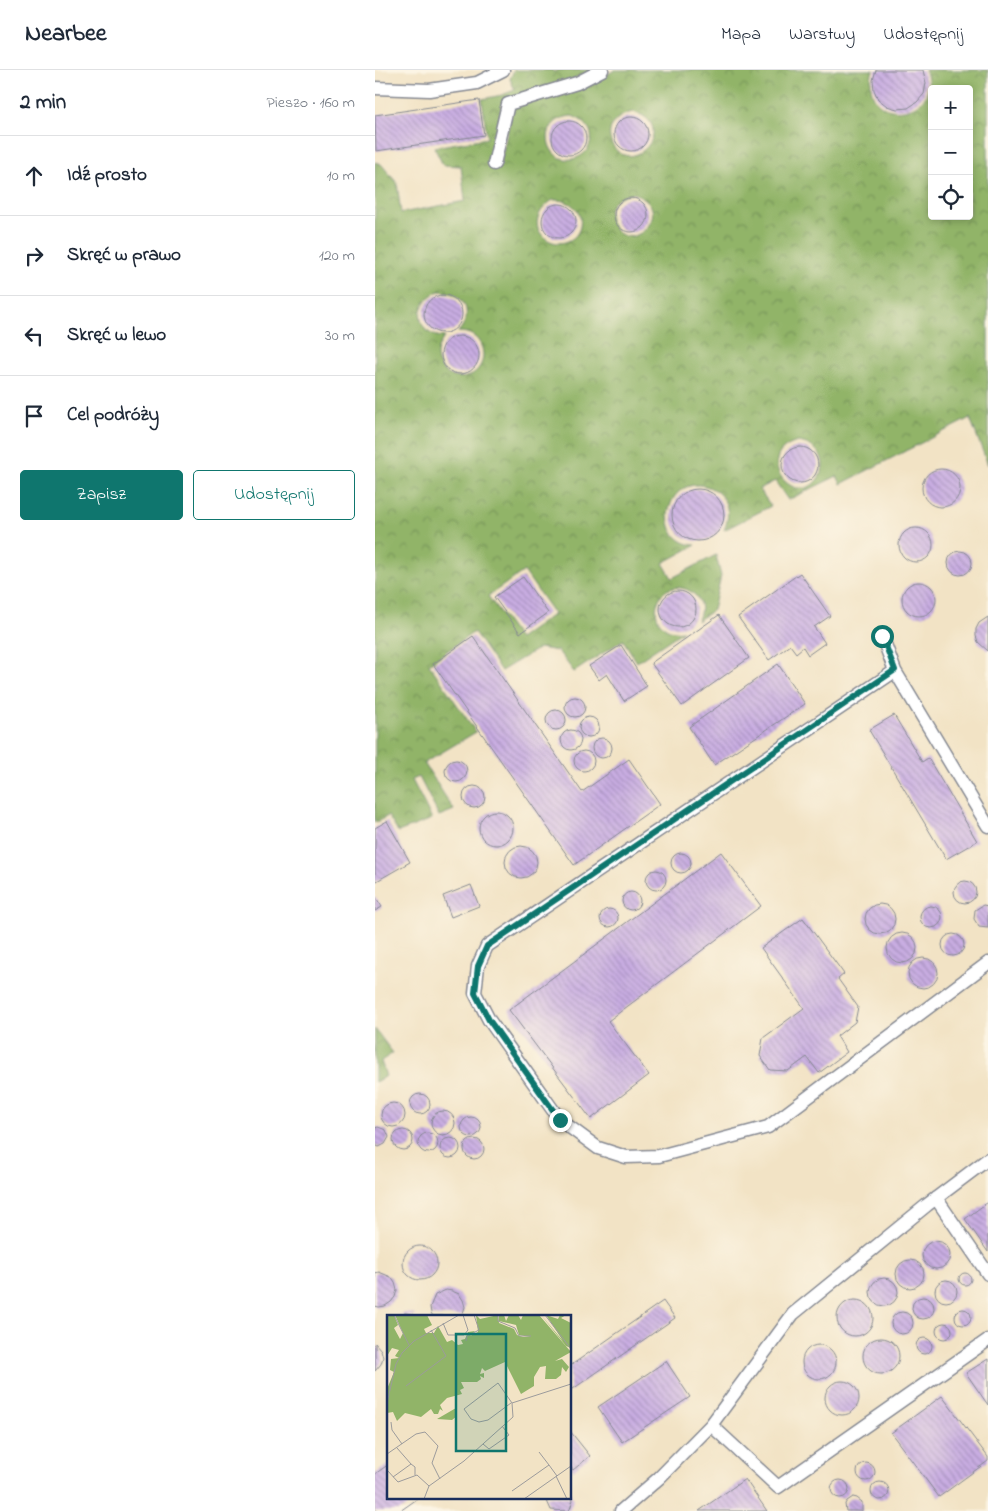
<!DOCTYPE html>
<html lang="pl">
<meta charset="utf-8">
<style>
body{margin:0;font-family:"Indie Flower",sans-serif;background:#f6f6f7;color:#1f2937}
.controls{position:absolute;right:15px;top:15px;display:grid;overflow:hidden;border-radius:5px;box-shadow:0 2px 8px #0003}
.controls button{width:45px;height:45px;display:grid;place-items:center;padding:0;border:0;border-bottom:1px solid #e0e1e3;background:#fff;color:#1f2937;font:25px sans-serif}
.stop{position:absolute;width:15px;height:15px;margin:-11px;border:4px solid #0f766e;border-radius:50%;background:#fff}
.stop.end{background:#0f766e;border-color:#fff;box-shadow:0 1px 5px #0008}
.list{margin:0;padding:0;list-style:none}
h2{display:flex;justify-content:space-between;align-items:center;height:65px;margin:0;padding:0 20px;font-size:21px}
h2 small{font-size:16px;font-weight:400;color:#747a83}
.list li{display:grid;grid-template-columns:32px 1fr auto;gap:15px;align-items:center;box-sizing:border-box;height:80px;padding:0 20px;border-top:1px solid #e0e1e3}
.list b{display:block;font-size:19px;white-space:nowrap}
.list em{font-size:16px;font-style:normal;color:#747a83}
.actions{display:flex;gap:10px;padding:15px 20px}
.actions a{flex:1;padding:11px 0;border:1px solid #0f766e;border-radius:5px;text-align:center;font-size:18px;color:#0f766e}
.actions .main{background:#0f766e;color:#fff}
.icon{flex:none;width:28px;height:28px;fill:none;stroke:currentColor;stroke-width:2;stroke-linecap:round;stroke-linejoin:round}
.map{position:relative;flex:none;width:613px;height:1441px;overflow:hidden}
header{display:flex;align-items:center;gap:30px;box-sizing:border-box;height:70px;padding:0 25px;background:#fff;border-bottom:1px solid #e0e1e3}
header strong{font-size:24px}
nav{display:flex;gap:28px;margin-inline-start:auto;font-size:18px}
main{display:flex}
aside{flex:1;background:#fff}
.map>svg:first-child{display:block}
.forest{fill:url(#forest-crowns);stroke:#567263;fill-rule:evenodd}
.building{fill:url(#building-back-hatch)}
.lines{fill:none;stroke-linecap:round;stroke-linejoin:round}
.service-casing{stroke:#868992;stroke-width:15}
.service{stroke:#fff;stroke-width:12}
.route{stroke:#0f766e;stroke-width:6}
.inset-road{fill:none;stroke:#9c9b9c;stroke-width:1}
.view{fill:#0f766e;fill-opacity:0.15;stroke:#0f766e;stroke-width:2.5}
.inset-edge{fill:none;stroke:#1b2f5e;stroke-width:2.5}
</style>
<header>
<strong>Nearbee</strong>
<nav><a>Mapa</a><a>Warstwy</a><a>Udostępnij</a></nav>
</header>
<main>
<aside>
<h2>2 min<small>Pieszo · 160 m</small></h2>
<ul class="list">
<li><svg class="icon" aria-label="ahead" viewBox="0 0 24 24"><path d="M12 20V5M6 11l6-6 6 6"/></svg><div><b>Idź prosto</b></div><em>10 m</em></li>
<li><svg class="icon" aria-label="right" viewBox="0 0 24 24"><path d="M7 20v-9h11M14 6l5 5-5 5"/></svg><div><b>Skręć w prawo</b></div><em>120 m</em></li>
<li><svg class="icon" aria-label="left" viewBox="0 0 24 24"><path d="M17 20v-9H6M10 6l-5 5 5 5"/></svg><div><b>Skręć w lewo</b></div><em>30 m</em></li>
<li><svg class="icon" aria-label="arrive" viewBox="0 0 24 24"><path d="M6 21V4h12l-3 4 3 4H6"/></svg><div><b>Cel podróży</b></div></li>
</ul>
<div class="actions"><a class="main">Zapisz</a><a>Udostępnij</a></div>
</aside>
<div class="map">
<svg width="613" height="1441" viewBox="0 0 613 1441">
<defs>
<pattern id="forest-crowns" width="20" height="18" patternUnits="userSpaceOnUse" patternTransform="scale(1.25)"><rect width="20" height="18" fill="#91b468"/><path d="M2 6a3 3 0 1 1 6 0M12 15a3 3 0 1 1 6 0" fill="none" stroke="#769359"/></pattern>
<pattern id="building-back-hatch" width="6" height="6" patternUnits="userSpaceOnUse" patternTransform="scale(1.25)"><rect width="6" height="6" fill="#c9ade2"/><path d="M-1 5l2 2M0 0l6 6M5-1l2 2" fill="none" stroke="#a28dba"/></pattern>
</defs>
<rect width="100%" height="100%" fill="#fcf5e5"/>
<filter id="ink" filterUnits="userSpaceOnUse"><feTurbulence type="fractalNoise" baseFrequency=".02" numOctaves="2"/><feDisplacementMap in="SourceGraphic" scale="10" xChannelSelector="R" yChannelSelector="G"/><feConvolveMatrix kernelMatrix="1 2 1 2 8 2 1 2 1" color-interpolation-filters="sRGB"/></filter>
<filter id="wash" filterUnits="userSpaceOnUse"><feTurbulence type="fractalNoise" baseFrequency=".0096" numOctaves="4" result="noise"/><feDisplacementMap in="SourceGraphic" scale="20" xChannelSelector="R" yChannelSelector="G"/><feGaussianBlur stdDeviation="1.12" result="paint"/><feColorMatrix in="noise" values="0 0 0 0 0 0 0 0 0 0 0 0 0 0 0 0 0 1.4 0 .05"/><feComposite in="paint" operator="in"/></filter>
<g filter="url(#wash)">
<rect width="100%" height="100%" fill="#f2e3c5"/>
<!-- forest -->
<path class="forest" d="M 139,0 L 178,0 L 179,2 L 184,0 L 217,0 L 197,10 L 127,33 L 115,97 L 125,95 L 138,37 L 205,19 L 240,0 L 498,0 C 481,60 572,48 550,0 L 613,0 L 613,395 L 595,348 L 466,414 L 462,406 L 413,430 L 400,411 L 384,419 L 396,436 L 349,460 C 368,418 308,396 295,436 C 292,444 293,451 296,459 C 300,468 310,475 321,475 L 288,493 L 297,508 L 341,485 L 346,506 L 338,540 L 322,551 C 339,522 292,503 283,532 C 280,539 281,545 284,551 C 289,559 298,563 308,561 L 262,592 L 248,570 L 199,602 L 183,581 L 164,578 L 126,601 L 99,562 L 54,594 L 101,662 L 49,693 L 79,740 L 64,746 L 44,707 L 37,710 L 57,749 L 23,762 L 13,746 L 0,753 L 0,92 L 6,94 L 22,113 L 26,143 L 90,131 L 86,96 L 68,95 L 59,77 L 112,68 L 107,29 L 127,25 L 140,20 L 135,9 ZM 557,19 L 594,19 L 594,146 L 557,146 ZM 259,42 C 305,56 256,109 237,74 C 229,57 243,44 259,42 ZM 197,46 C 211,51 222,63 213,78 C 211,83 206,86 201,88 C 171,98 159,49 197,46 ZM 258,123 C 305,138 255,190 237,154 C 228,137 242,125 258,123 ZM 178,130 C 212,128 215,171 184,173 C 178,173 171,170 167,165 C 156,152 166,137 178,130 ZM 64,221 C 88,222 101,242 83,262 C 94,262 103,266 107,278 C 109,285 108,293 103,299 C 82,323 46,292 70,267 C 41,267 36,233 64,221 ZM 423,372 C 441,374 455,390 444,407 C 422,443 374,384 423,372 ZM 149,501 L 179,544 L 144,569 L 113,526 Z
M 0,959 L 18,983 L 6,991 L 11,1006 L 0,1012 Z"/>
<g id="blocks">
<!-- building -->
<path class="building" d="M 501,0 L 548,0 L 551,13 L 549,24 L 542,32 L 533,38 L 522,39 L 512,36 L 503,29 L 499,20 L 498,10 Z
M 104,30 L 109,65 L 1,81 L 0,45 Z
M239 64a17 17 0 1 1 34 0a17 17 0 1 1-34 0Z
M177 68a17 17 0 1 1 34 0a17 17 0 1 1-34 0Z
M239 145a17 17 0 1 1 34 0a17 17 0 1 1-34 0Z
M167 151a17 17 0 1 1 34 0a17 17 0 1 1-34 0Z
M49 244a19 19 0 1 1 38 0a19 19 0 1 1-38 0Z
M66 285a19 19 0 1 1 38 0a19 19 0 1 1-38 0Z
M407 395a18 18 0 1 1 36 0a18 18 0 1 1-36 0Z
M547 418a19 19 0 1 1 38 0a19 19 0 1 1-38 0Z
M297 445a26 26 0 1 1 52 0a26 26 0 1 1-52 0Z
M524 475a17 17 0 1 1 34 0a17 17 0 1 1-34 0Z
M573 493a12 12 0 1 1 24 0a12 12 0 1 1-24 0Z
M 425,503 L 455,546 L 439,557 L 450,573 L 433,585 L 428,577 L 421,583 L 415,575 L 394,590 L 363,547 Z
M 148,507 L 173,543 L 145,563 L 119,527 Z
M527 529a17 17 0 1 1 34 0a17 17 0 1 1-34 0Z
M285 539a18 18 0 1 1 36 0a18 18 0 1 1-36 0Z
M 344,545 L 374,588 L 307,636 L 276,593 Z
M 613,547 L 613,581 L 603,572 L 601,566 L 601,559 L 604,553 Z
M 98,566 L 207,722 L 254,689 L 285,734 L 199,795 L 58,594 Z
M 246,575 L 272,616 L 249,631 L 232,604 L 224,610 L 214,596 Z
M 403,594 L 430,634 L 339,695 L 314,657 Z
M190 637a10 10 0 1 1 20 0a10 10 0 1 1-20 0Z
M171 650a10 10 0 1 1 20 0a10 10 0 1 1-20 0Z
M 519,645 L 547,692 L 553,688 L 602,771 L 571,789 L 494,660 Z
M204 657a10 10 0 1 1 20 0a10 10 0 1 1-20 0Z
M186 670a10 10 0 1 1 20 0a10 10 0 1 1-20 0Z
M217 678a10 10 0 1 1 20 0a10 10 0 1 1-20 0Z
M199 691a10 10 0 1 1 20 0a10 10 0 1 1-20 0Z
M70 701a11 11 0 1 1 22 0a11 11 0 1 1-22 0Z
M88 727a11 11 0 1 1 22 0a11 11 0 1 1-22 0Z
M104 758a17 17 0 1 1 34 0a17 17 0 1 1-34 0Z
M 12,751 L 35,792 L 0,812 L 0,758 Z
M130 792a16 16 0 1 1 32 0a16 16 0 1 1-32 0Z
M 346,782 L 386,836 L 233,951 L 274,1005 L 216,1049 L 134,940 Z
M296 793a10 10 0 1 1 20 0a10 10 0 1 1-20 0Z
M271 810a10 10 0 1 1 20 0a10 10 0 1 1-20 0Z
M579 822a11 11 0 1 1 22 0a11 11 0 1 1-22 0Z
M 96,815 L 104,836 L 76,847 L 68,826 Z
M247 831a9 9 0 1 1 18 0a9 9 0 1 1-18 0Z
M 0,826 L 7,837 L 0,841 Z
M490 849a15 15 0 1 1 30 0a15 15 0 1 1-30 0Z
M 608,835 L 613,836 L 613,858 L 604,857 L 599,849 L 600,840 Z
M545 847a11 11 0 1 1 22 0a11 11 0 1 1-22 0Z
M225 848a9 9 0 1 1 18 0a9 9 0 1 1-18 0Z
M 428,848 L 469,904 L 463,909 L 483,937 L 480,952 L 462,966 L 472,982 L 444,1003 L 432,987 L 413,1001 L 395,1000 L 385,986 L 388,968 L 429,938 L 386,878 Z
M512 878a15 15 0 1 1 30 0a15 15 0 1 1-30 0Z
M567 875a11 11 0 1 1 22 0a11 11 0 1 1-22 0Z
M533 903a15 15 0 1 1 30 0a15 15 0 1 1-30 0Z
M35 1034a10 10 0 1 1 20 0a10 10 0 1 1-20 0Z
M6 1045a12 12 0 1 1 24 0a12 12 0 1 1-24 0Z
M56 1053a12 12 0 1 1 24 0a12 12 0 1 1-24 0Z
M86 1057a10 10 0 1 1 20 0a10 10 0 1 1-20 0Z
M 3,1057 L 11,1060 L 14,1067 L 10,1074 L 4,1077 L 0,1075 L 0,1058 Z
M18 1070a10 10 0 1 1 20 0a10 10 0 1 1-20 0Z
M43 1073a10 10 0 1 1 20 0a10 10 0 1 1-20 0Z
M65 1078a10 10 0 1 1 20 0a10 10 0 1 1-20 0Z
M89 1079a10 10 0 1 1 20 0a10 10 0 1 1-20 0Z
M 613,1132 L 613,1182 L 590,1149 Z
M547 1185a14 14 0 1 1 28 0a14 14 0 1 1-28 0Z
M28 1193a17 17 0 1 1 34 0a17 17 0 1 1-34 0Z
M521 1204a14 14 0 1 1 28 0a14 14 0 1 1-28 0Z
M 4,1202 L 16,1207 L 20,1213 L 22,1220 L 20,1227 L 16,1232 L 10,1236 L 4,1237 L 0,1236 L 0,1203 Z
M584 1209a6 6 0 1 1 12 0a6 6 0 1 1-12 0Z
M495 1222a14 14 0 1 1 28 0a14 14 0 1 1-28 0Z
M560 1221a11 11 0 1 1 22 0a11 11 0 1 1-22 0Z
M 71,1220 L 77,1221 L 84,1224 L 88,1230 L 90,1237 L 87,1246 L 58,1246 L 56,1243 L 55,1237 L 60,1225 Z
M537 1238a11 11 0 1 1 22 0a11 11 0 1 1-22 0Z
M462 1248a18 18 0 1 1 36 0a18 18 0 1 1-36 0Z
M 288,1231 L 300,1248 L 195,1321 L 195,1296 Z
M580 1247a8 8 0 1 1 16 0a8 8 0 1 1-16 0Z
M516 1253a11 11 0 1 1 22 0a11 11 0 1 1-22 0Z
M 30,1243 L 37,1244 L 41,1246 L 22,1246 Z
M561 1261a8 8 0 1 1 16 0a8 8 0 1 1-16 0Z
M488 1286a18 18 0 1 1 36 0a18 18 0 1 1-36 0Z
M541 1276a8 8 0 1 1 16 0a8 8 0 1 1-16 0Z
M 0,1273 L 6,1280 L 8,1287 L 6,1294 L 0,1301 Z
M427 1292a17 17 0 1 1 34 0a17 17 0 1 1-34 0Z
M 613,1289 L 613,1335 L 591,1303 Z
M 291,1291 L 315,1327 L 247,1372 L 223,1337 Z
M450 1328a17 17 0 1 1 34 0a17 17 0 1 1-34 0Z
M 567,1326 L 613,1387 L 613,1391 L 564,1427 L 516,1363 Z
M 195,1361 L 215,1386 L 198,1400 L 195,1396 Z
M482 1402a9 9 0 1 1 18 0a9 9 0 1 1-18 0Z
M 14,1394 L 14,1427 L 45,1427 L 25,1441 L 0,1441 L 0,1404 Z
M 370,1409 L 392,1441 L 324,1441 Z
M456 1419a9 9 0 1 1 18 0a9 9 0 1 1-18 0Z
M496 1421a9 9 0 1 1 18 0a9 9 0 1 1-18 0Z
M 195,1421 L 198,1430 L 195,1439 L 193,1441 L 176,1440 L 172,1431 L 172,1427 L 195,1427 Z
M 478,1427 L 482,1428 L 487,1432 L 487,1441 L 471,1441 L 470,1434 L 472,1431 Z"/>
</g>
</g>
<g filter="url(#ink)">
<use href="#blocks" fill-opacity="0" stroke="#868992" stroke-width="1"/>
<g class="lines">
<defs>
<path id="service" d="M 0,18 L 54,20 L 102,13 L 128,0
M 119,94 L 133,34 L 202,13 L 227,0
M 507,566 L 520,601
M 613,756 L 520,601 L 112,876 L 103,896 L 100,923 L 114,950 L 185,1050 L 223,1078 L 251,1087 L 284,1086 L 393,1057 L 613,893
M 561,1128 L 613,1204
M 336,1355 L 403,1417 L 613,1270
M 246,1441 L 284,1408 L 336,1355 L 418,1244 L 552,1135 L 613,1089"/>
</defs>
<!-- service casing -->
<use href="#service" class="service-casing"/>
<!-- service -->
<use href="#service" class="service"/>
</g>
</g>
<g class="lines" filter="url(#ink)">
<!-- route -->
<path class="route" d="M 185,1050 L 114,950 L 100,923 L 103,896 L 112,876 L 520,600 L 507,566"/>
</g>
<!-- overview -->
<g transform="translate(12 1245)">
<rect width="184" height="184" fill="#f2e3c5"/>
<path d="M 0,0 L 7,0 L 11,10 L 7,13 L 13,24 L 16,18 L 8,0 L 40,0 L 45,10 L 37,14 L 39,18 L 47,18 L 51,11 L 60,27 L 65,25 L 71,30 L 76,29 L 74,25 L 78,24 L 81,17 L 88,16 L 83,21 L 91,17 L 89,0 L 93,4 L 111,0 L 112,8 L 127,14 L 130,20 L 136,22 L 143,22 L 132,20 L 129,10 L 112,6 L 112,0 L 117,0 L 119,6 L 122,0 L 131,0 L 134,5 L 136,0 L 152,0 L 184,37 L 168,46 L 175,44 L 182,52 L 179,57 L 175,52 L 174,60 L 169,64 L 158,64 L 159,51 L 153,52 L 147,62 L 147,71 L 134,79 L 118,47 L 98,56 L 95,53 L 93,59 L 97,58 L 97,63 L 93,61 L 94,64 L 90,67 L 74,67 L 77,73 L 73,75 L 75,79 L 60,83 L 53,90 L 56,96 L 53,94 L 51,99 L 47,99 L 44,94 L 34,102 L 18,98 L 10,106 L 6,97 L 0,98 L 0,74 L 7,57 L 3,55 L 4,44 L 12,43 L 8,41 L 12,35 L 5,33 L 0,41 ZM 154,0 L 176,26 L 159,0 L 171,4 L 173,0 L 179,0 L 174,3 L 184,8 L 184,33 L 179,31 ZM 69,93 L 70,101 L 65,105 L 50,104 Z" fill="#91b468"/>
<path class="inset-road" d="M 7,0 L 22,30M 111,0 L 111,6 L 128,13 L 132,21 L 144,21M 158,0 L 184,34M 56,8 L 61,20 L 77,20 L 81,15 L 76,0M 79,26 L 80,21 L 92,15 L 87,0M 19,71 L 59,41 L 44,15M 0,88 L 9,49 L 15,38 L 27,26 L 72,0M 124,88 L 101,105 L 92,107 L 84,104 L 77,94 L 111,68 L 125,88M 4,107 L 5,115 L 15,129M 96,129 L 102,134 L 122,120 L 115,111M 10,133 L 24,149M 152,137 L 162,150M 0,139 L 29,119 L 38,117 L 51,131 L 45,148 L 53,164M 0,155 L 11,167 L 30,160 L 42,171 L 37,184M 169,161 L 180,184M 6,162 L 24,149 L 28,152 L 28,160M 42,171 L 77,146 L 126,102 L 125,88 L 184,69M 125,176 L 162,150 L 170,161M 137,184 L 184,151"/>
<path class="view" d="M 69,19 L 119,19 L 119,136 L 69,136 Z"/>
<rect width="184" height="184" class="inset-edge"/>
</g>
</svg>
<div class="controls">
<button>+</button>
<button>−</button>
<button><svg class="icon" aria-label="locate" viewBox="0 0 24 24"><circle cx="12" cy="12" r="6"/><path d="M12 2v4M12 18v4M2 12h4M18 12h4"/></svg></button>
</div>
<div class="stop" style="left:507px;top:566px"></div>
<div class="stop end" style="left:185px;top:1050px"></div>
</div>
</main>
